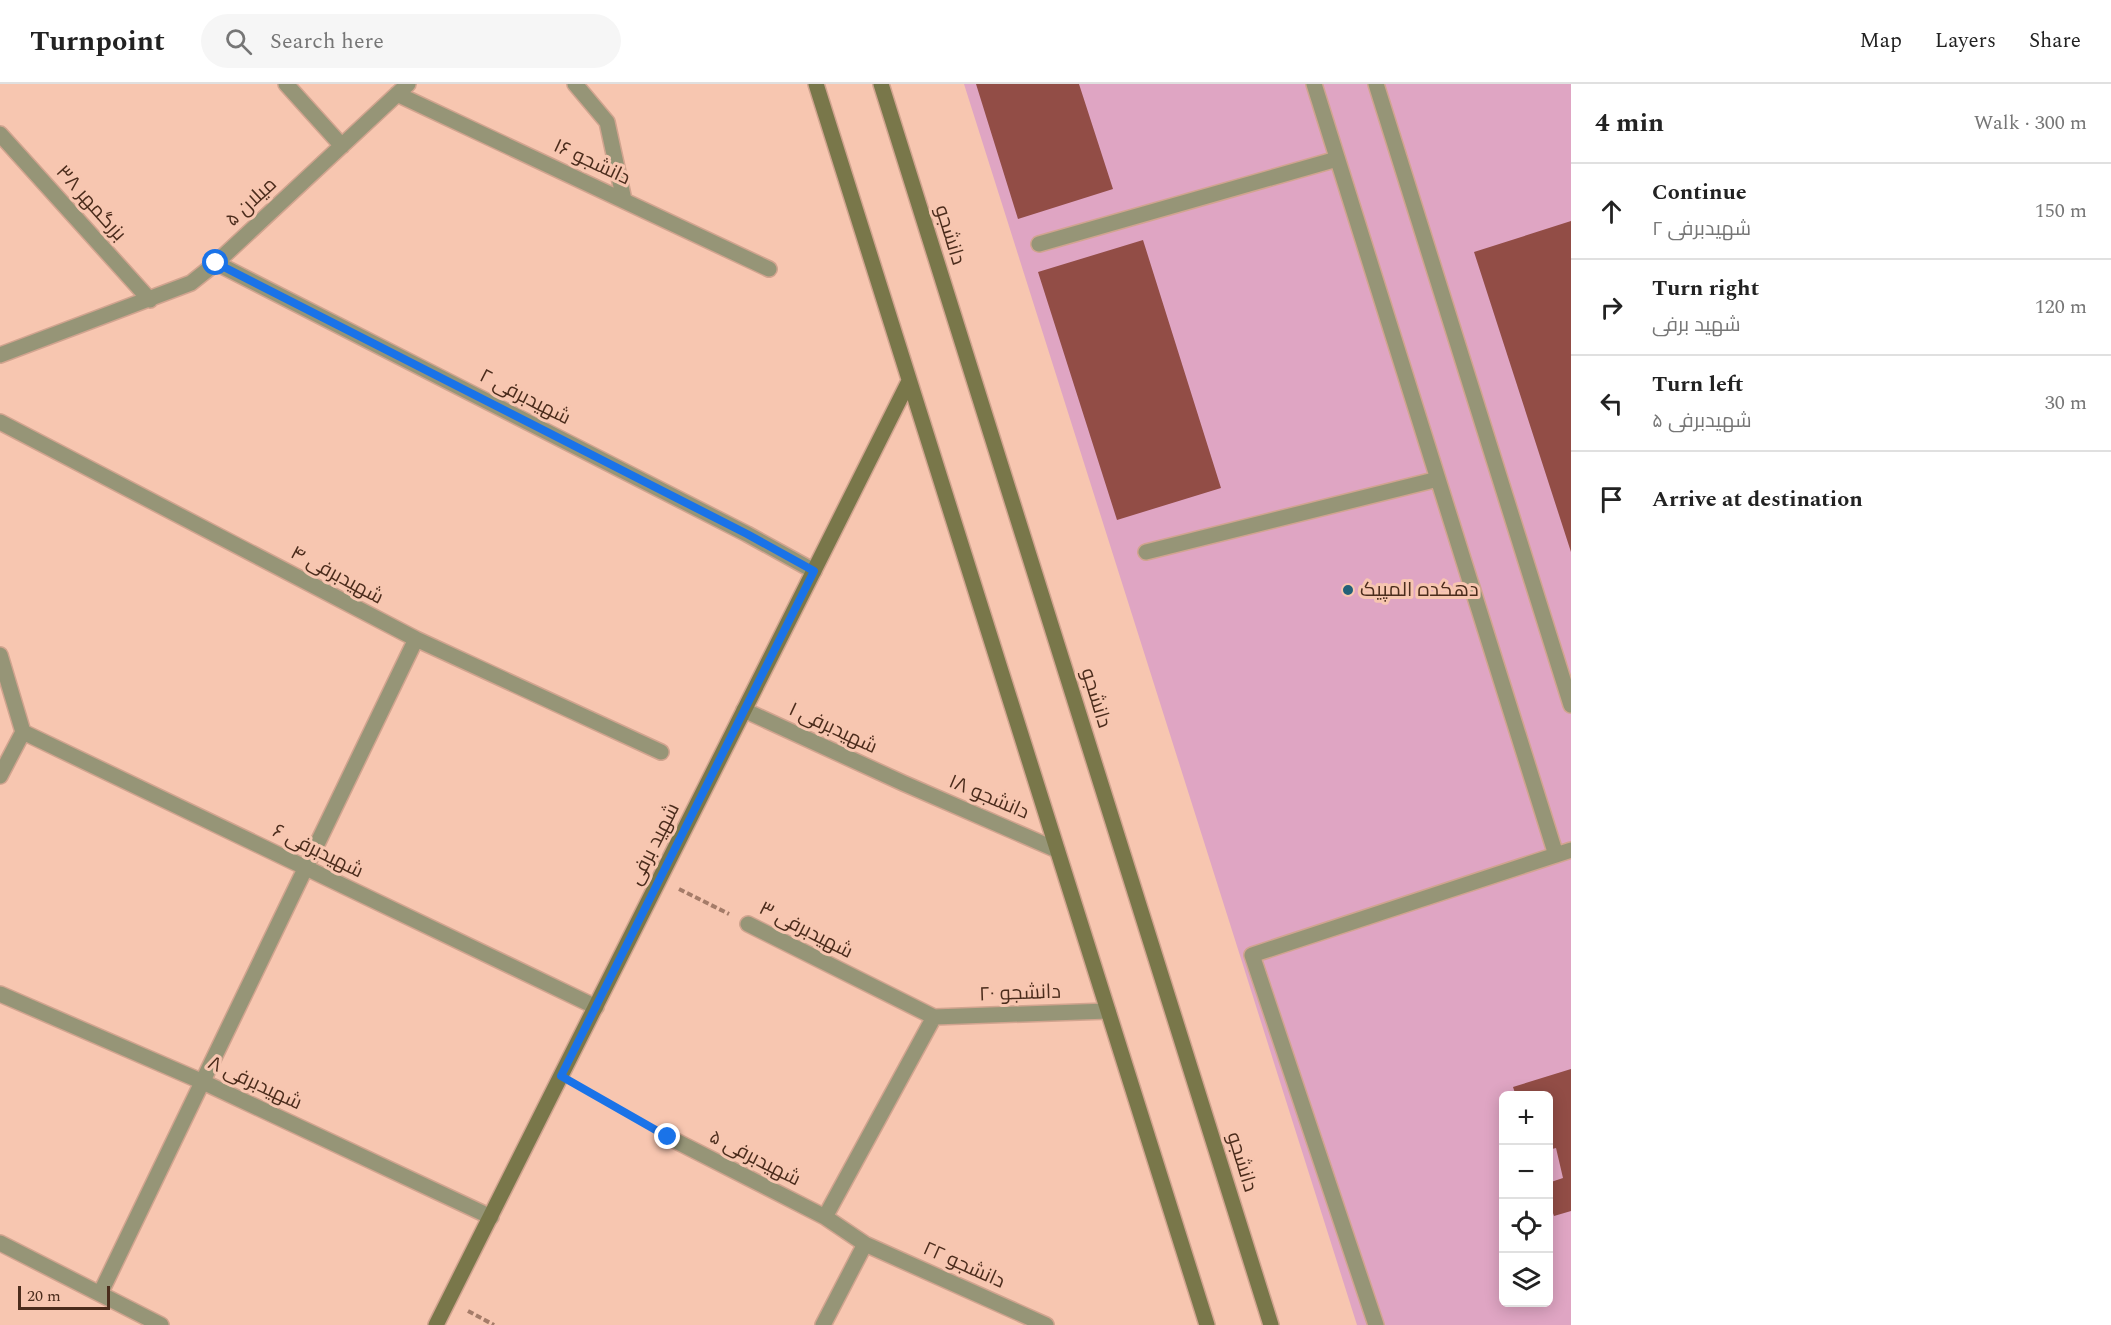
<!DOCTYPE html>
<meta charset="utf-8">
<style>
body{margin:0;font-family:Spectral,Cairo,serif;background:#f6f6f6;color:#222}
.controls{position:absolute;right:18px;bottom:18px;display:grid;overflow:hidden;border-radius:9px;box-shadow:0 3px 15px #0003}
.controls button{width:54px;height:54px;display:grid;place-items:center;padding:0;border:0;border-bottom:2px solid #e0e0e0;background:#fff;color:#222;font:30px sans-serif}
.scale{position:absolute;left:18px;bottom:15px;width:92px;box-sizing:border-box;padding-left:6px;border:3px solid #4b2c1c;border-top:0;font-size:16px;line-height:21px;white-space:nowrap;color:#4b2c1c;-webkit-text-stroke:4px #f7c6b0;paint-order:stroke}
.stop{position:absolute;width:18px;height:18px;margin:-14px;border:4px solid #1a73e8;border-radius:50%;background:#fff}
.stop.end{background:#1a73e8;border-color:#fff;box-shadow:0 2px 6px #0008}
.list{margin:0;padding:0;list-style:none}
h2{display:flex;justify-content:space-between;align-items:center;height:78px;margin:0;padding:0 24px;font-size:26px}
h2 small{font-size:20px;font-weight:400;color:#767676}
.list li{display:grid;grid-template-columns:39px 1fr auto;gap:18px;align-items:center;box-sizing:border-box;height:96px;padding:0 24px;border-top:2px solid #e0e0e0}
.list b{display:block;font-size:22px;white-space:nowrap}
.list p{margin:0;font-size:20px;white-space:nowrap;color:#767676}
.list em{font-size:20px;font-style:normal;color:#767676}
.icon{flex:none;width:33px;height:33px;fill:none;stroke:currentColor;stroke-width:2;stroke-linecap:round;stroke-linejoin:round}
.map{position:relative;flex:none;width:1571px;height:1241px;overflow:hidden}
header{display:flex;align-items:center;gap:36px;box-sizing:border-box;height:84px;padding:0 30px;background:#fff;border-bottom:2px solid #e0e0e0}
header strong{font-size:28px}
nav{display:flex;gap:33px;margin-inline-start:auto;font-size:21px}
.search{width:420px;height:54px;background:#f6f6f6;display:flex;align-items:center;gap:15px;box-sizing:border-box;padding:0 21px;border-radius:33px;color:#767676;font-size:22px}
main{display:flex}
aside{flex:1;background:#fff}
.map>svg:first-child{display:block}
.green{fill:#dfa5c3;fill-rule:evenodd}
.building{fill:#924d46}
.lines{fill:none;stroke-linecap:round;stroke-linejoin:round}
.lane-casing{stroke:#d1a48f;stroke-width:18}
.street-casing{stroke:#d1a48f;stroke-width:18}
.secondary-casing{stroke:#d1a48f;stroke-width:18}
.path{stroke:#a57c69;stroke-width:4;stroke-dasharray:6 3;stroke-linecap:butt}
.lane{stroke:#969577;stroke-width:15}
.street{stroke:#969577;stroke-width:15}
.secondary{stroke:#79774a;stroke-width:15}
.route{stroke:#1a73e8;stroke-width:8}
.poi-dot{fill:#236178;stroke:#f7c6b0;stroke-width:2}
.labels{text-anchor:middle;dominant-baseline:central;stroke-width:6;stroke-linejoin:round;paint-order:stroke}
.street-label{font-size:20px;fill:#4b2c1c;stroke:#f7c6b0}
.poi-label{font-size:20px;fill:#4b2c1c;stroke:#f7c6b0;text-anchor:start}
</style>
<header>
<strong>Turnpoint</strong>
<div class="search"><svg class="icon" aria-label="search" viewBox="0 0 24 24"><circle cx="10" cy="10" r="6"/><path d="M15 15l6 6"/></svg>Search here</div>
<nav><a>Map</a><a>Layers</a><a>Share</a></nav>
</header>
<main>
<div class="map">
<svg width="1571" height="1241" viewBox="0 0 1571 1241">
<rect width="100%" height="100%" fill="#f7c6b0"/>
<!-- green -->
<path class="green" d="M 964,0 L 1571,0 L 1571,1241 L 1357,1241 ZM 1504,1012 L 1548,1012 L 1548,1218 L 1504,1218 Z"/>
<!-- building -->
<path class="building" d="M 976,0 L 1079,0 L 1113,105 L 1018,135 Z
M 1571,137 L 1571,468 L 1474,168 Z
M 1143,156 L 1221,404 L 1117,436 L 1038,188 Z
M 1571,985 L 1571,1127 L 1554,1132 L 1548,1115 L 1548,1099 L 1563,1094 L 1556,1064 L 1548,1066 L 1548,1012 L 1516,1012 L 1513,1003 Z"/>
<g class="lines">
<defs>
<path id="lane" d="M 1314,0 L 1556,771
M 1376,0 L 1571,621
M 1039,160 L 1337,75
M 1146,468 L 1438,395
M 1376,1241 L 1252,871 L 1571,766"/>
<path id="street" d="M 286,0 L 342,62
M 575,0 L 607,38 L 624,116
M 397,10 L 769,185
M 0,50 L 150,216
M 216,179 L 747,450 L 814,487
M 0,271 L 191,199 L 216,179 L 408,0
M 0,338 L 416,555 L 661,668
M 0,571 L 23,648 L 0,692
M 744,626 L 903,699 L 1057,766
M 23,648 L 596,923
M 748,840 L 934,933 L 1108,927
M 0,910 L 203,998 L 491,1133
M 668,1053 L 825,1133 L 865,1160 L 1046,1241
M 825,1133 L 934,933
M 0,1159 L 161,1241
M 100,1210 L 416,555
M 823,1241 L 865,1160"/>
<path id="secondary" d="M 816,0 L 1207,1241
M 881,0 L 1271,1241
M 436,1241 L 909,297"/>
</defs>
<!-- lane casing -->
<use href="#lane" class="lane-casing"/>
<!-- street casing -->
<use href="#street" class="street-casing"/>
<!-- secondary casing -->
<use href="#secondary" class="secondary-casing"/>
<!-- path -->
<path class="path" d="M 679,805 L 729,830
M 580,1003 L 649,1042
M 468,1227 L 494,1241"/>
<!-- lane -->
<use href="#lane" class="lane"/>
<!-- street -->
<use href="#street" class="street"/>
<!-- secondary -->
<use href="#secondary" class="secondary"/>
</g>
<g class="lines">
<!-- route -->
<path class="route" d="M 216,179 L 747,450 L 814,487 L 561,992 L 668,1053"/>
</g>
<!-- markers -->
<circle class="poi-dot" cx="1348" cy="506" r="6"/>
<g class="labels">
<!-- street labels -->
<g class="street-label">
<text transform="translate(592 78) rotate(25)">دانشجو ۱۶</text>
<text transform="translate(251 118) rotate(-43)">میلان ۵</text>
<text transform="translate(91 119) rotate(48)">بزرگمهر ۳۸</text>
<text transform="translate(950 151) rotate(73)">دانشجو</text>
<text transform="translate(525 313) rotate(27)">شهیدبرفی ۲</text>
<text transform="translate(337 491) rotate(28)">شهیدبرفی ۴</text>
<text transform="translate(1096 614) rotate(73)">دانشجو</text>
<text transform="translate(833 644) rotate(25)">شهیدبرفی ۱</text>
<text transform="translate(989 713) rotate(23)">دانشجو ۱۸</text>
<text transform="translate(654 760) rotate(-63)">شهید برفی</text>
<text transform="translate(318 767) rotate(26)">شهیدبرفی ۶</text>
<text transform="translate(806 846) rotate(27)">شهیدبرفی ۳</text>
<text transform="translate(1020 909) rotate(-2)">دانشجو ۲۰</text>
<text transform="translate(255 999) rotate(25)">شهیدبرفی ۸</text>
<text transform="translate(755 1074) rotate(27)">شهیدبرفی ۵</text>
<text transform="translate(1242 1078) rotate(73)">دانشجو</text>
<text transform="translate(964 1181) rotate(24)">دانشجو ۲۲</text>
</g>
<!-- poi labels -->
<g class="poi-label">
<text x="1360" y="506">دهکده المپیک</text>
</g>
</g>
</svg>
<div class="controls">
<button>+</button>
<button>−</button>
<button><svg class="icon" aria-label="locate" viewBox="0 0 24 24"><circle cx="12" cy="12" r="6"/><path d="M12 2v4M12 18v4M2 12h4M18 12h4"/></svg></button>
<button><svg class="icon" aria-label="layers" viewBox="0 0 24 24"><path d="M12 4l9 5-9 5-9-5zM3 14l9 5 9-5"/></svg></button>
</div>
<div class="scale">20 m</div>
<div class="stop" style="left:216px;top:179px"></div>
<div class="stop end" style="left:668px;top:1053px"></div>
</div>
<aside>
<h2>4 min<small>Walk · 300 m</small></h2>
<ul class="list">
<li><svg class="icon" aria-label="ahead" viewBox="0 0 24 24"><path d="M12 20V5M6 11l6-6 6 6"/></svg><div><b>Continue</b><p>شهیدبرفی ۲</p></div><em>150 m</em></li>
<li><svg class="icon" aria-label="right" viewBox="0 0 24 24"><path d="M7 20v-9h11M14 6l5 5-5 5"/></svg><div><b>Turn right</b><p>شهید برفی</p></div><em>120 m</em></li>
<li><svg class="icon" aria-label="left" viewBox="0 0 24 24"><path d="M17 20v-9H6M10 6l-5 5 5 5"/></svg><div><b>Turn left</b><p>شهیدبرفی ۵</p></div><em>30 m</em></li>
<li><svg class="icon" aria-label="arrive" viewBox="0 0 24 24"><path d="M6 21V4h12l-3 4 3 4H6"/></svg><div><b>Arrive at destination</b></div></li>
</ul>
</aside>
</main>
